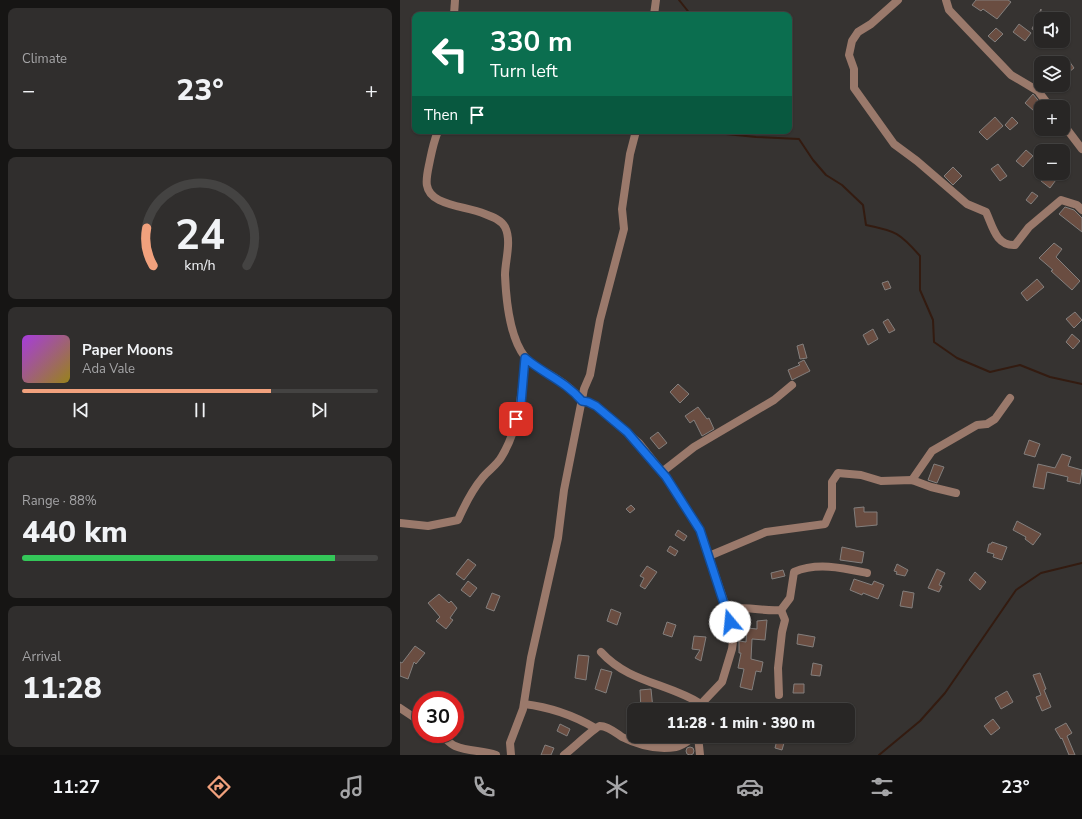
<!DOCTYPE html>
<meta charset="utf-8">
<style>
:root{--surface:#282625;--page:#302e2d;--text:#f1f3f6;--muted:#a5a5a7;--line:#444342;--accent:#f1a17d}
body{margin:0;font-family:"Nunito Sans",sans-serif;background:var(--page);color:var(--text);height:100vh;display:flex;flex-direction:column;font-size:15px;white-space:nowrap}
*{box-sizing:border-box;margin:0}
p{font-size:13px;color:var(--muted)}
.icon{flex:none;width:22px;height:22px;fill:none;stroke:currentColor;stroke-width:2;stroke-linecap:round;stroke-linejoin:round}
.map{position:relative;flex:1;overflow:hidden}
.side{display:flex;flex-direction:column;gap:8px;padding:8px;background:#161514;width:400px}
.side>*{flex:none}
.guide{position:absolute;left:12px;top:12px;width:380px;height:122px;border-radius:8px;box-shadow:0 1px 3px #0004,0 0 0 1px var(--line);background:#0b6e4f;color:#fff;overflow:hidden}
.tools{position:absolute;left:634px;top:12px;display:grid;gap:8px}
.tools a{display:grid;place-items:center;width:36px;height:36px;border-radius:8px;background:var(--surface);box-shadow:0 1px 3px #0004,0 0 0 1px var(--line);font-size:20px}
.speed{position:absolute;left:12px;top:691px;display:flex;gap:8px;font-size:20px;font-weight:700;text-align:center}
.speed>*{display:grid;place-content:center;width:52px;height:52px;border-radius:50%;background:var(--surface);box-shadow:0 1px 3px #0004,0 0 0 1px var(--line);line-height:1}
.speed .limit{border:6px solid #d22;background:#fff;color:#111}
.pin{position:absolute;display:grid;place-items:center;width:34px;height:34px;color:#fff;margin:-17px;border-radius:8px;box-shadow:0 2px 6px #0006}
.me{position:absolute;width:44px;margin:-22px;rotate:343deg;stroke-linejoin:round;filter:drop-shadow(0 0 3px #0008)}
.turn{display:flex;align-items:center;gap:14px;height:84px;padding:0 12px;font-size:18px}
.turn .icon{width:52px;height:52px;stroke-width:2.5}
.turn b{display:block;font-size:28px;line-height:34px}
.then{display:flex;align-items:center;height:38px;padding:0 12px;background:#0003;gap:8px;font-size:15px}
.big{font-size:30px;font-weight:800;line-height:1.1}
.side .widget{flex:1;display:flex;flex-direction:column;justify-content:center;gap:6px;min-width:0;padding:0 14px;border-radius:8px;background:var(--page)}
.side .dial{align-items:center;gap:0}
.dial svg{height:104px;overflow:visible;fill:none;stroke:var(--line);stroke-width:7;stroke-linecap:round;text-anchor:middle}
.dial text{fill:var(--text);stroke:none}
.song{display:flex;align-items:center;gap:12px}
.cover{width:48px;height:48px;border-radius:6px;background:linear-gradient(135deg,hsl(280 70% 55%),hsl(50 70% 35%))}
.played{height:4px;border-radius:2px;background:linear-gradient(90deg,var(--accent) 70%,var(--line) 70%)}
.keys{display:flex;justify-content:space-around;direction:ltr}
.heat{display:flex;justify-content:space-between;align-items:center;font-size:22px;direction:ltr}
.charge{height:6px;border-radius:3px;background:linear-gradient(90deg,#34c759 88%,var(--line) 0)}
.trip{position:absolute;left:227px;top:703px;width:228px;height:40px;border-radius:8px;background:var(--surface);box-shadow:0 1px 3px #0004,0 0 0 1px var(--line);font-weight:800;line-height:40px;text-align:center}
.menu{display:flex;height:64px;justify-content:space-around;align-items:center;background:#100f0f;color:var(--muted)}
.menu .icon{width:28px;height:28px}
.menu .current{color:var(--accent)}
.menu b{font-size:18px;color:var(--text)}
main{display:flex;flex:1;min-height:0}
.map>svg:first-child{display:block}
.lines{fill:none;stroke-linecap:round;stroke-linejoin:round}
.stream{stroke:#331b10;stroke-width:2}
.building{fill:#6a4d41;stroke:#837f7d}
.minor{stroke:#9a796b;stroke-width:8}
.route-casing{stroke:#114b97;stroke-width:10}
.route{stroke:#1a73e8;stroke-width:7}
</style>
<main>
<section class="side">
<div class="widget"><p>Climate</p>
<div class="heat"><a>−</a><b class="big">23°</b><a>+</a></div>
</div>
<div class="widget dial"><svg viewBox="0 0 100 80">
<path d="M14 69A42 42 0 1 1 86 69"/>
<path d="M14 69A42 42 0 0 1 9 40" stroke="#f1a17d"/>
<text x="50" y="56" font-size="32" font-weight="700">24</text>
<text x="50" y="72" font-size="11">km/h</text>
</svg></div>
<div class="widget">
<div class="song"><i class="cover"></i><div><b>Paper Moons</b><p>Ada Vale</p></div></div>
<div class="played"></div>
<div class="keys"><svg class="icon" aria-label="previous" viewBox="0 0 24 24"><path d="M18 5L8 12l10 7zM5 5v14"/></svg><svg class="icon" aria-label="pause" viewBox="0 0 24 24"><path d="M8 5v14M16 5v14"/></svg><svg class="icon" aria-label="next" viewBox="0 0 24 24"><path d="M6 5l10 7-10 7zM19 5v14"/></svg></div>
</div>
<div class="widget"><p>Range · 88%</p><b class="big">440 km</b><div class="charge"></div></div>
<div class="widget"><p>Arrival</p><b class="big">11:28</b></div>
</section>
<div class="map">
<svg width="682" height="755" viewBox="0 0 682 755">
<rect width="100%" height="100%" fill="#363331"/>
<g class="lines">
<!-- stream -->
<g class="stream">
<polyline points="279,0 291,15"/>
<path d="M296,131L356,137L399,139L413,160L426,175L442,185L463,205L466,225C496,231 500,233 520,256V290L533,320L534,342L557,358L590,372L620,365L650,377L682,384"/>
<polyline points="479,755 520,721 545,693 616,590 641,573 682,563"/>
</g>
</g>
<!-- building -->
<g class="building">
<polygon points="576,0 608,0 611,2 597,19 583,9 581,11 572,5"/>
<polygon points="641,9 641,33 632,29"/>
<polygon points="619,24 631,33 625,41 613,32"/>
<polygon points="596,28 603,34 595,42 588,36"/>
<polygon points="667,58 674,68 669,72 662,63"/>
<polygon points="633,94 641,104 634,111 625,103"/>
<polygon points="595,117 603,126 587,140 579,132"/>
<polygon points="612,117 618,123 610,130 605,125"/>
<polygon points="626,150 633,156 623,167 616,161"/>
<polygon points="598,164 607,176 600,181 591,169"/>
<polygon points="553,167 562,176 553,185 544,176"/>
<polygon points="647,173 661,173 650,188 641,181"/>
<polygon points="632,192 638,196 631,204 626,200"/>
<polygon points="665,207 674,210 682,218 682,232 659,214"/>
<polygon points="654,243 662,249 656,257 680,281 672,290 651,271 653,270 639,258"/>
<polygon points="637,279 644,287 627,301 621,293"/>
<polygon points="488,281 491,288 485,290 482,283"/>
<polygon points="675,312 682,320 674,328 666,319"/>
<polygon points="488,319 495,330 489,333 483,322"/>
<polygon points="473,329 478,339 468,345 463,335"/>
<polygon points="672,334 680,341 673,349 666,342"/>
<polygon points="403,344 407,358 400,359 397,346"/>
<polygon points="404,360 410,371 392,380 388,370 400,365 398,363"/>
<polygon points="278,384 289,394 280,403 270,392"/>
<polygon points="298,407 307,419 309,418 314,429 302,436 294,420 290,423 285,416"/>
<polygon points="258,432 267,443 259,449 250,438"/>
<polygon points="629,440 640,444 635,457 624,454"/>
<polygon points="662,454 671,457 668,466 682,470 680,484 667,481 668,477 647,472 644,489 633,487 638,464 655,468"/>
<polygon points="534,464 544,467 537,483 528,480"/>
<polygon points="231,505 235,509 230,513 226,509"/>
<polygon points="464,507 464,512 477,512 477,525 456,527 454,508"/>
<polygon points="617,521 641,534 633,545 625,539 626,537 613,530"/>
<polygon points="278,530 287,536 284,541 275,535"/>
<polygon points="592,542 607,547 602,560 593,557 594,554 587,552 589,544 591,544"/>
<polygon points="270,546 278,551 275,556 267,551"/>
<polygon points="442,547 464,552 462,563 440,560"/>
<polygon points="68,559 76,565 64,580 56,574"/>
<polygon points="497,564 508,570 505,576 496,574 497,572 494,571"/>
<polygon points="247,566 257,572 245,589 240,586 244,578 240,576"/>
<polygon points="537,569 545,573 539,585 542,586 539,592 528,588"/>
<polygon points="383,570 385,576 372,579 371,573"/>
<polygon points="575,572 586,582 580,590 569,580"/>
<polygon points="454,579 472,585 474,581 484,585 478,599 463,593 462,595 450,590"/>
<polygon points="68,581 77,588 70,597 61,590"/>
<polygon points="503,591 514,593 512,608 500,606"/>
<polygon points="92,593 100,596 94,611 86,608"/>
<polygon points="39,594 49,603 51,601 57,608 50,618 53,620 46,629 36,621 40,617 28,603"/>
<polygon points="211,609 221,613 217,625 207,621"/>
<polygon points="367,620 365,640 352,639 351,659 363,662 361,672 356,671 352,690 340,687 344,669 338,668 341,653 339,653 339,641 346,642 347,628 357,629 357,621"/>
<polygon points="267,622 276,625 272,637 263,634"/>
<polygon points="398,634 415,637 413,647 397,644"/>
<polygon points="294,636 306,637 301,661 295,658 300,650 292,649"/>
<polygon points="15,646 25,653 16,664 14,662 8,679 0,676 0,662 2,663"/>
<polygon points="178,655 189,656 186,680 175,678"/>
<polygon points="413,663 422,665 420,676 411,675"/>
<polygon points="201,669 212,672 206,693 195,689"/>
<polygon points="640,673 646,689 644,690 651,707 642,711 636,697 641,695 633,675"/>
<polygon points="394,684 404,684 404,693 393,693"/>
<polygon points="251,689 253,709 241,710 240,690"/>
<polygon points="607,691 613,702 601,709 595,698"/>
<polygon points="593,719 600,728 591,735 584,726"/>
<polygon points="666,723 672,733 667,736 675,755 669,755 662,738 661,739 655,729"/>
<polygon points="160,724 170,729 167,736 157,731"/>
<polygon points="378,736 386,736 382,750 375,748"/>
<polygon points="145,745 154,748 151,755 141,755"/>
<circle cx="290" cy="751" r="4"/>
</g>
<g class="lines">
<!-- minor -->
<g class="minor">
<path d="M498,0L471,24L458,32L452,41L449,55L454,69V88L494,144L517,161L567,204L586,212C593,227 596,246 615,245L629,227L661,200L677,205L682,210"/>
<polyline points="546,0 549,10 611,75 638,91 650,107"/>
<polyline points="54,15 55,0"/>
<polyline points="254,15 256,0"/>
<polyline points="663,124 682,149"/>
<path d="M38,131C34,141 32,150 30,160C27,176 21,191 39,200C53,207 70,208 85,214C93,217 101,220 105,227C112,241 105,261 105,275C106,299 110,338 125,357C133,367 147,372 157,379C167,385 175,392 182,401L188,402L196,406L239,443L266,477L300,530L327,610L334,634L332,649L322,682L301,704L299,710"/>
<polyline points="262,472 294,447 374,400 392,385"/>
<polyline points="512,480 532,451 577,425 587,424 595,419 610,398"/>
<path d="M0,523L28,526L58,520C65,504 72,490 83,477C89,470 98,464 102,456C120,426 122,391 125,358"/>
<polyline points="309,556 366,532 425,524 432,508 432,482 438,473 461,475 481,481 512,480 531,487 556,493"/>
<path d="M327,610C346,605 363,612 381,610L390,598L394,572C417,562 443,568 467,573"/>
<path d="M201,652C229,683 268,683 301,704"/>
<polyline points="379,695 378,668 382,632 385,620 381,610"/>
<path d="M124,704C149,707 173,715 195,728"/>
<polyline points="0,708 21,722"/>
<path d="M40,734C45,738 50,744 55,746C69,752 83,750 96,755"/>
<polyline points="298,736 300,755"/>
<polyline points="111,755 110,743 123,709 131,658 158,538 164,490 184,389 190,375 200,320 224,229 222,209 230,154 236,131"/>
<path d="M164,755C171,750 195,727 200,726C208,726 216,733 222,737C238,745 258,750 276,747C283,746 289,740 295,736"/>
</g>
</g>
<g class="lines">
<defs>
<path id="route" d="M116,419L121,404L125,358C144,374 165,381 182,401L188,402L196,406L227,432L266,477L300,530L330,622"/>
</defs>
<!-- route casing -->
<use href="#route" class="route-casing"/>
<!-- route -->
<use href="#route" class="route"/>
</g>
</svg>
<div class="tools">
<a><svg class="icon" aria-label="sound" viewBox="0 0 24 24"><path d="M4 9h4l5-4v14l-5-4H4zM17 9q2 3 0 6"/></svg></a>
<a><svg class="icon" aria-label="layers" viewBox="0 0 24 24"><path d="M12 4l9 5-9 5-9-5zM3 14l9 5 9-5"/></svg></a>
<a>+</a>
<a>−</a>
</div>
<div class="speed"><div class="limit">30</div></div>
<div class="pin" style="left:116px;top:419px;background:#d93025"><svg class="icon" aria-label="arrive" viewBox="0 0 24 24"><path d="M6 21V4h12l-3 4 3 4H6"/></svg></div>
<svg class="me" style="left:330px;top:622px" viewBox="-20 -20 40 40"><circle r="19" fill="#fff"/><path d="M0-13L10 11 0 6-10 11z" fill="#1a73e8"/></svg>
<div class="trip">11:28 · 1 min · 390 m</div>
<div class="guide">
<div class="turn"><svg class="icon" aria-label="left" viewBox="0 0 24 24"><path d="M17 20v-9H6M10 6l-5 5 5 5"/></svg><div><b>330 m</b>Turn left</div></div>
<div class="then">Then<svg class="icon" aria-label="arrive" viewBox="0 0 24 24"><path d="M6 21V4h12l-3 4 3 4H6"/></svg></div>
</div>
</div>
</main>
<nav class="menu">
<b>11:27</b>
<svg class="icon current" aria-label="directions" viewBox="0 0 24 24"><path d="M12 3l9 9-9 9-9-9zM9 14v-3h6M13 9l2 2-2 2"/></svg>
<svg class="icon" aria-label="music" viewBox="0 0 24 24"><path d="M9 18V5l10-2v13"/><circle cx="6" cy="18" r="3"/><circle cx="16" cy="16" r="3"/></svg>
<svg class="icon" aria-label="phone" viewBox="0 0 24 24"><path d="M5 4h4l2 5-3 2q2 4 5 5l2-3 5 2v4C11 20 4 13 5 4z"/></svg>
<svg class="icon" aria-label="climate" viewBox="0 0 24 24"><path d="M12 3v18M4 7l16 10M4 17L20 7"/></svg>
<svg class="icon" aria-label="car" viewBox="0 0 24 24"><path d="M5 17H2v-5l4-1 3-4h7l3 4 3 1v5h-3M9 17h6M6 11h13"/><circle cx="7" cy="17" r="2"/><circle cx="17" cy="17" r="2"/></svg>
<svg class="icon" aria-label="filters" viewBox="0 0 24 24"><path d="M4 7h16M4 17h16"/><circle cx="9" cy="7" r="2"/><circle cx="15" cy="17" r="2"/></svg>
<b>23°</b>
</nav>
